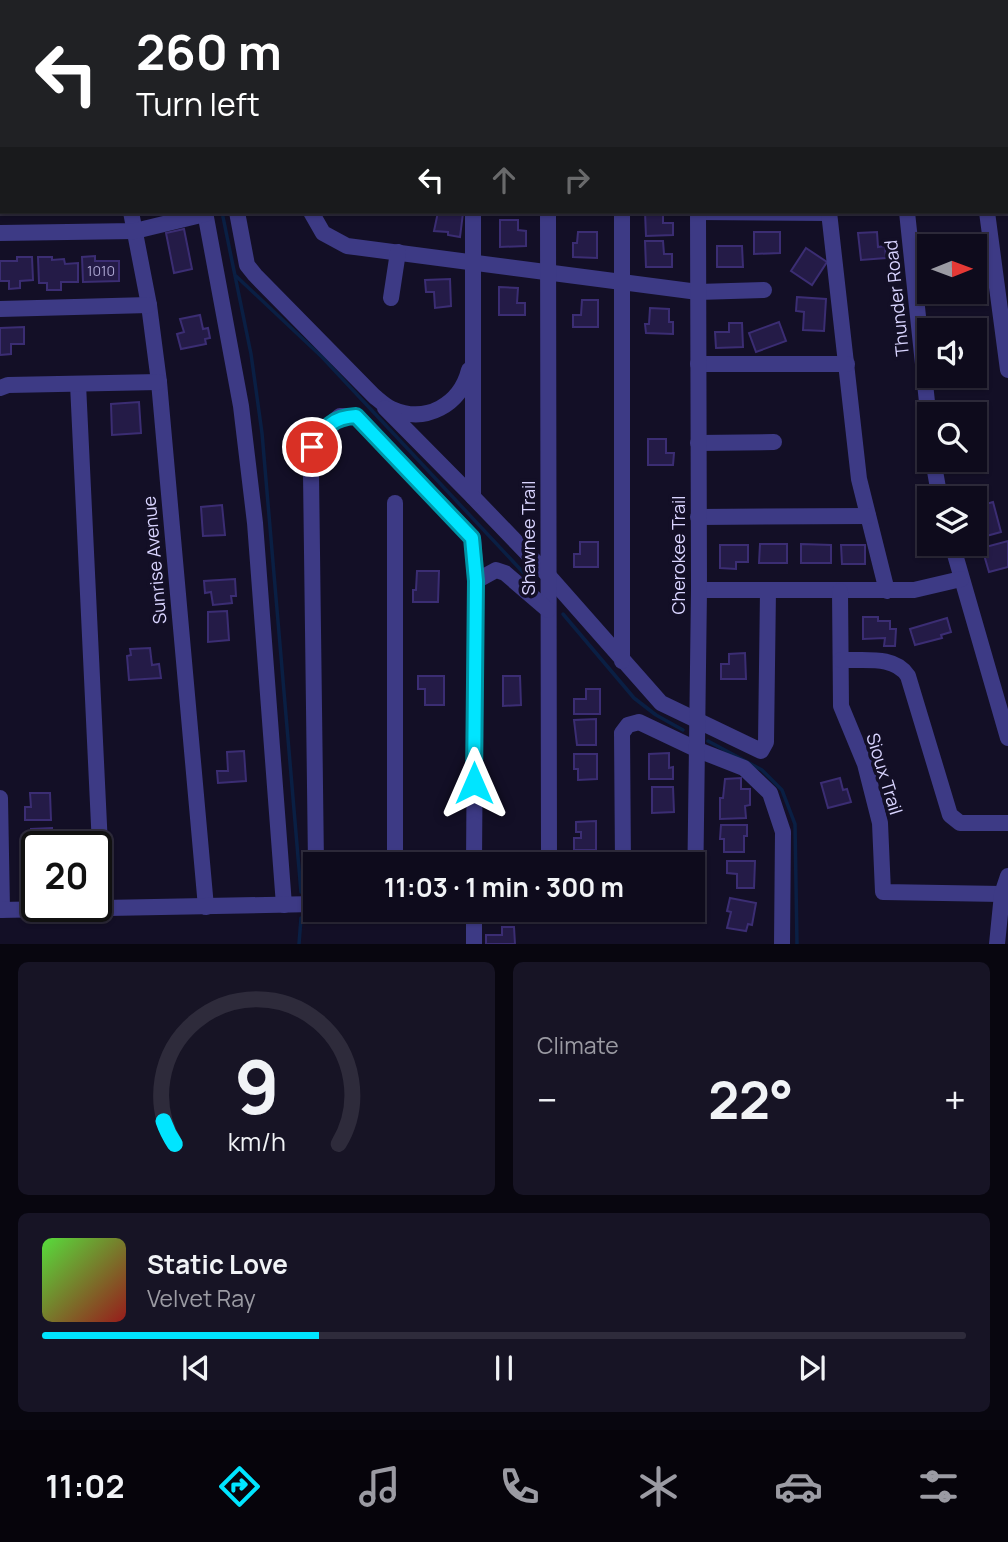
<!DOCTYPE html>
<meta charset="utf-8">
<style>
:root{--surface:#0e0b1c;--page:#171425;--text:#f1f3f6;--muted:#9b9ba3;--line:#2e2b3b;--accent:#00e5ff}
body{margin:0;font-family:Manrope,sans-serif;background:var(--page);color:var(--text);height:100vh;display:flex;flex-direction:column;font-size:26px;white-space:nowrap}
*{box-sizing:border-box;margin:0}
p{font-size:23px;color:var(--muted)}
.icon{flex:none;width:38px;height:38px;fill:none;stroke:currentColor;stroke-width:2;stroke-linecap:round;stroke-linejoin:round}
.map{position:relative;height:944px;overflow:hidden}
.drawer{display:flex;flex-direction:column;gap:18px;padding:18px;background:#08060f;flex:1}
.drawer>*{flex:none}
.guide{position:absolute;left:0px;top:0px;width:1008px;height:214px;box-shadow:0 2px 5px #0004,0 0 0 2px var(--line);background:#202124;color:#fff;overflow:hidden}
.needle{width:46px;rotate:89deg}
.fabs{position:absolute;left:917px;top:234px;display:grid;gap:14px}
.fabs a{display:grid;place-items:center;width:70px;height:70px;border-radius:0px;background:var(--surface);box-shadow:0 2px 5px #0004,0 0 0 2px var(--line);font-size:35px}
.speed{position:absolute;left:21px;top:831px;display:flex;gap:14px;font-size:35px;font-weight:700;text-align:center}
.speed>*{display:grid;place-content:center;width:91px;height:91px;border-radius:50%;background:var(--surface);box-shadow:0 2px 5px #0004,0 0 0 2px var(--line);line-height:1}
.speed .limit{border:4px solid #111;border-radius:10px;background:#fff;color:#111}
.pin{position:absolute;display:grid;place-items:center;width:60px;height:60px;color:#fff;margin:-30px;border:4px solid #fff;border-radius:50%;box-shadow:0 2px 7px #0007}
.me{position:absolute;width:77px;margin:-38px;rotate:0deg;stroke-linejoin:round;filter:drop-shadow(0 0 5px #0008)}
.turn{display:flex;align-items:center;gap:24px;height:147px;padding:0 21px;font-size:32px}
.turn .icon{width:91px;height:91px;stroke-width:2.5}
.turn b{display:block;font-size:49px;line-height:60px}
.lanes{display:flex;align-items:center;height:66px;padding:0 21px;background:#0003;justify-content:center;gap:35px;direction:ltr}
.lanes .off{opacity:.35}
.big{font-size:52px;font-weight:700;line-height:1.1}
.drawer .tile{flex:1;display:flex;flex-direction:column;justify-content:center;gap:10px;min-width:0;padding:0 24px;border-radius:10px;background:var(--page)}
.drawer .dial{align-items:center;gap:0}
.dial svg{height:182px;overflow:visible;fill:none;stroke:var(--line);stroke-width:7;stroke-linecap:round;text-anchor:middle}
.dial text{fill:var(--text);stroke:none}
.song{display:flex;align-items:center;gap:21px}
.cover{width:84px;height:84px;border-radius:10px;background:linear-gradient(135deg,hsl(110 70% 55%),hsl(0 70% 35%))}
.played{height:7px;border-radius:4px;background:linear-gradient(90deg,var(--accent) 30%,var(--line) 30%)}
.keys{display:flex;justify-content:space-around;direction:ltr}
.heat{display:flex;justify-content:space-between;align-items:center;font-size:38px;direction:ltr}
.drawer .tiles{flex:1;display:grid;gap:18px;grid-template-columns:1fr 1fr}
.tile:last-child{grid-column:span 2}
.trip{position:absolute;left:303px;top:852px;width:402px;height:70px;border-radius:0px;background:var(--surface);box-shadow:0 2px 5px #0004,0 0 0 2px var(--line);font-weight:700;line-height:70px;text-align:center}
.tab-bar{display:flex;height:112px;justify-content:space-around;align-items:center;background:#06040b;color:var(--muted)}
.tab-bar .icon{width:49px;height:49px}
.tab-bar .active{color:var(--accent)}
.tab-bar b{font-size:32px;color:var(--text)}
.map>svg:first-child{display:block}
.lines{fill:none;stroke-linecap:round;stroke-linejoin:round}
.stream{stroke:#0a1f44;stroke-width:3.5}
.building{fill:#241b47;stroke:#3b2d73;stroke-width:2}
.minor{stroke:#3d3a85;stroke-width:16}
.route-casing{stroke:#0095a6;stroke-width:18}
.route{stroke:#00e5ff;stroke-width:12}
.labels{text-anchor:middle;stroke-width:7;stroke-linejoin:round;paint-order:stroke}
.number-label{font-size:14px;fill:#aca6d1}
.street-label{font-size:18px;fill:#d9d4ff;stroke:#130f26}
</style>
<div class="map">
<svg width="1008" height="944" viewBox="0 0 1008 944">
<rect width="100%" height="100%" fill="#130f26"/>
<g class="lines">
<!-- stream -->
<g class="stream">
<polyline points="189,0 189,2"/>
<polyline points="222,212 251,354 262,433 301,892"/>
<polyline points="236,276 322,357 534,584"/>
<polyline points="563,614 634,698 656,715 683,730"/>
<polyline points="708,741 762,770 782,790 795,824 797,944"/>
<polyline points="299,944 301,918"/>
</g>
</g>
<!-- building -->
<g class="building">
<polygon points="438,212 463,213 460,237 448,235 448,232 434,231"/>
<polygon points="645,212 663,212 663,223 673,223 673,235 646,236"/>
<polygon points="500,220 518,220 518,230 526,231 526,246 500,247"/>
<polygon points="184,229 192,269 174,273 166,233"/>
<polygon points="578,232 597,232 597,258 573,257 573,243 577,243"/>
<polygon points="754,232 780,232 780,253 754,254"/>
<polygon points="877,232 878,247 885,246 886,258 861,260 858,233"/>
<polygon points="645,241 663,241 664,254 672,254 672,267 646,267"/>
<polygon points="717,246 742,246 743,267 717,267"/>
<polygon points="806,248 827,262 812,285 791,271"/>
<polygon points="95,256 95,261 119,261 119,281 83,282 82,257"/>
<polygon points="17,257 32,257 33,280 20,281 20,288 9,289 9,281 0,281 0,261 17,261"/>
<polygon points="38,257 52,257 52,260 64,259 65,264 78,263 78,282 61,282 61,290 47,290 47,283 39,283"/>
<polygon points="450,279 451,306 435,308 434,292 426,292 425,280"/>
<polygon points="499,287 518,288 517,303 525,303 525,315 499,315"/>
<polygon points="797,297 826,299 824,331 803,330 804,312 796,311"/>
<polygon points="582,300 598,300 598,327 573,327 573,315 581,315"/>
<polygon points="650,308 669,309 669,322 673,322 673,334 646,333 645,324 649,324"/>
<polygon points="200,315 203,329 208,328 210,338 205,339 206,344 181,349 177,334 184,332 180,319"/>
<polygon points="779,322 786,341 756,352 749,333"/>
<polygon points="729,323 742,323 743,347 716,348 715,332 729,332"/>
<polygon points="24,327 24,344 11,344 11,354 0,355 0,328"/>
<polygon points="139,402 141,433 112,435 111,404"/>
<polygon points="648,439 666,439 666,453 674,453 673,465 648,465"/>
<polygon points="993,502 1001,532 979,538 975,522 975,507"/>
<polygon points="222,505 225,535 203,536 201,507"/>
<polygon points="1008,541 1008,567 989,572 982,548"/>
<polygon points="580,542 598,542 598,567 574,567 574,554 580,554"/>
<polygon points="760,544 787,544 787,563 759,563"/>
<polygon points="801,544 831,545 831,563 801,563"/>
<polygon points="720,545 748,545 748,562 736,562 736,569 720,568"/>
<polygon points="841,545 865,545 865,564 842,564"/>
<polygon points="417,571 439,571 438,602 413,602 413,590 416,590"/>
<polygon points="235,579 236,596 231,596 232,603 213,605 211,592 205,593 204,581"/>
<polygon points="227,611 229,640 208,642 208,612"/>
<polygon points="863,617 878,617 878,621 890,621 890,629 896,629 895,646 884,646 885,638 863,639"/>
<polygon points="947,618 951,632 941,635 942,638 915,645 910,629"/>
<polygon points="150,648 152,665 159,664 161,678 129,680 127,656 131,655 130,649"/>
<polygon points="745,653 746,679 721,679 721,664 729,664 729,654"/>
<polygon points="418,676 444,676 444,705 425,705 425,689 418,689"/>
<polygon points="503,676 520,676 521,705 503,706"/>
<polygon points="586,689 600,689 600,714 574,714 574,699 586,699"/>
<polygon points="596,719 596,745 577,745 574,720"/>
<polygon points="244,751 246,781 218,783 217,771 228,771 227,752"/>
<polygon points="669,753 669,768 673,767 673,779 649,779 649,754"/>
<polygon points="574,754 597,754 597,779 578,780 578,769 574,769"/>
<polygon points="741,778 741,789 750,789 750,805 745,806 746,818 720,819 720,798 723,798 725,779"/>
<polygon points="840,778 843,790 847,789 851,802 828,808 821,783"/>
<polygon points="652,787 673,787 674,812 652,813"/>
<polygon points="30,793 50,793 51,820 25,820 25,807 31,807"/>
<polygon points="596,821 596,850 574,850 574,838 581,838 581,832 576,832 576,822"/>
<polygon points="721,825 747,825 747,836 744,836 744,852 724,852 724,839 720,839"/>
<polygon points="52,828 52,847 37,847 37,855 26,855 26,840 31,840 31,829"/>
<rect x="574" y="854" width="20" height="10"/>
<rect x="337" y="855" width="25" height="9"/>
<polygon points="727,861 755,861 754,888 737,888 737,874 727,873"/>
<polygon points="30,864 37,864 37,891 25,891 25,877 30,877"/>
<polygon points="730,898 756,903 752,925 748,924 746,931 727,928 731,912 727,911"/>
<polygon points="502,927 514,927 515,944 486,944 486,935 502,935"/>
</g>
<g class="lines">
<!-- minor -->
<g class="minor">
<polyline points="30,0 30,2"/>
<polyline points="103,0 103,2"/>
<polyline points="177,0 177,2"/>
<polyline points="204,0 204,2"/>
<polyline points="278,0 278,2"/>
<polyline points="350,0 350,2"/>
<polyline points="473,0 473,2"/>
<polyline points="621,0 621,2"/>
<polyline points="852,0 865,2"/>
<polyline points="549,2 549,0"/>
<polyline points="699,2 699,0"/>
<polyline points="922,2 923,0"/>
<polyline points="0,164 2,164"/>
<polyline points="131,212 149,305 159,382 206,907"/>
<polyline points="205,212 241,406 255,523 284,905"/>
<path d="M237,212L247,265L255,275L374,396C379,400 385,406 392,409C426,424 460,405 469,370"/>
<polyline points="311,212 323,233 347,246 698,292 764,290"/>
<polyline points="473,212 473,497 548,575 661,703 761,751 766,742 768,590"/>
<polyline points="548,212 549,864"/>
<polyline points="622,212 622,661"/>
<polyline points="698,212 829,213"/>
<polyline points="829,212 859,479 887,591"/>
<polyline points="907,212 929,421"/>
<polyline points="987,212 1008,370"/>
<polyline points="0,233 135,231 205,214"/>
<polyline points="391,298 398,252"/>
<polyline points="0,309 149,305"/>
<polyline points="698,364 847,364"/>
<polyline points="78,384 103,909"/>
<polyline points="0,388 8,385 159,382"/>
<polyline points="385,408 473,497"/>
<polyline points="698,443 774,442"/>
<polyline points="933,460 940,499"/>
<polyline points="698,517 868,516"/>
<polyline points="952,544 1008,738"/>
<polyline points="699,590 914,590 961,579"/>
<polyline points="840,591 841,706 865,764 880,823 883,892 1002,894"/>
<path d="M841,660C864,661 895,655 908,676L950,815L960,823H1008"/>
<polyline points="0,798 2,910"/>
<polyline points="316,864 311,474 312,447 324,430 340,416 356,416 473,538 476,581"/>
<polyline points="395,864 395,503"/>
<polyline points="474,864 476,581 496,570 505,573 548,610"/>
<polyline points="623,864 622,733 628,725 639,722 698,750 744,768 770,793 783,832 782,944"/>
<polyline points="693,898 695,898 699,590 698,212"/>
<polyline points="0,910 315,904"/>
<polyline points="474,910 474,944"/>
<polyline points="997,944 1002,894 1008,876"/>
</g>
</g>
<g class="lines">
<defs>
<path id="route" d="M312,447C325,428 332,417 356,416L472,538L476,581L474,783"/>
</defs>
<!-- route casing -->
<use href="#route" class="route-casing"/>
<!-- route -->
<use href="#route" class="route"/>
</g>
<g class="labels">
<!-- number labels -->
<g class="number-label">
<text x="101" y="276">1010</text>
</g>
<!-- street labels -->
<g class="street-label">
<text transform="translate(897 298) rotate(-96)" y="6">Thunder Road</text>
<text transform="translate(529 538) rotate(-90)" y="6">Shawnee Trail</text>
<text transform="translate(679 555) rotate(-90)" y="6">Cherokee Trail</text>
<text transform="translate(155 560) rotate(-95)" y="6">Sunrise Avenue</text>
<text transform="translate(884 774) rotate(73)" y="6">Sioux Trail</text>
</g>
</g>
</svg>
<div class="fabs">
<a><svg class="needle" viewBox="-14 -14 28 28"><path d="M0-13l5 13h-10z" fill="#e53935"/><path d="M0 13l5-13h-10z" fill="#9b9ba3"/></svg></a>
<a><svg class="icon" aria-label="sound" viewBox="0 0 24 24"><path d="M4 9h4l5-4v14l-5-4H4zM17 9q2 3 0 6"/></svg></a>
<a><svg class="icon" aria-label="search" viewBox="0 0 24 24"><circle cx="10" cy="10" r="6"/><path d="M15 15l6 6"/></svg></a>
<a><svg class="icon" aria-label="layers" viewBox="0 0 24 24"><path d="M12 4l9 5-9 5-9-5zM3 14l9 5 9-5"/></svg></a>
</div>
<div class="speed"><div class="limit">20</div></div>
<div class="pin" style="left:312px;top:447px;background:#d93025"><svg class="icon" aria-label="arrive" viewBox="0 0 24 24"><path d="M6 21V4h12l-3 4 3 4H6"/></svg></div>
<svg class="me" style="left:474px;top:783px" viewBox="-20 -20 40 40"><path d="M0-17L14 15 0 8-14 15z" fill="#00e5ff" stroke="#fff" stroke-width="4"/></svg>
<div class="trip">11:03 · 1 min · 300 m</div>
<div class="guide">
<div class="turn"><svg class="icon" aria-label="left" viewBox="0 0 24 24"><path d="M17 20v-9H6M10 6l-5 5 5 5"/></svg><div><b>260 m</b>Turn left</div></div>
<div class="lanes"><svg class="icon" aria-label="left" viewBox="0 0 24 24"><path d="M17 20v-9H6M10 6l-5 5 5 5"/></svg><svg class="icon off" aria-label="ahead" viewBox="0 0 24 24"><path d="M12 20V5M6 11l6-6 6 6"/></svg><svg class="icon off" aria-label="right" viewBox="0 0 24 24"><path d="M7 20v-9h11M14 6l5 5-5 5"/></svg></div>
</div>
</div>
<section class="drawer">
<div class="tiles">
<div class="tile dial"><svg viewBox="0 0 100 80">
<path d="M14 69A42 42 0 1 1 86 69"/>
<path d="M14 69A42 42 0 0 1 9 59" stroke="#00e5ff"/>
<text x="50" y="56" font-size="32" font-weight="700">9</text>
<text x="50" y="72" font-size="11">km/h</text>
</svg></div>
<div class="tile"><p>Climate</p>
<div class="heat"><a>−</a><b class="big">22°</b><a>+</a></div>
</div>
<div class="tile">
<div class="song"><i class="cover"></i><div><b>Static Love</b><p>Velvet Ray</p></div></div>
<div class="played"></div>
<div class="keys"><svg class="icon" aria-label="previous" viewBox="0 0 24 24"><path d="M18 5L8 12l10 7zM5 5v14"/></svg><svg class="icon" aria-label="pause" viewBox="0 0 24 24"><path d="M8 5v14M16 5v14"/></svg><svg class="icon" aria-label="next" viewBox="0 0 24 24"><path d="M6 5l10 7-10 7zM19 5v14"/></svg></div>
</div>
</div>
</section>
<nav class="tab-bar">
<b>11:02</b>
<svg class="icon active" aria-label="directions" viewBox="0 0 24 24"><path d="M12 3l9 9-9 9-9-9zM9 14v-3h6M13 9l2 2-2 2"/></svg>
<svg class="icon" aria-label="music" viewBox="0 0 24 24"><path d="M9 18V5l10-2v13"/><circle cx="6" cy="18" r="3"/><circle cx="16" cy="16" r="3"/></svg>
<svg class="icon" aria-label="phone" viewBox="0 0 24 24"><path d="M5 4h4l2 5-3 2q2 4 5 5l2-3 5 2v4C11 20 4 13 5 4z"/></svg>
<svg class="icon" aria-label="climate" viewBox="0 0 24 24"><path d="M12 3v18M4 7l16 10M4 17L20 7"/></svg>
<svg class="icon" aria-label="car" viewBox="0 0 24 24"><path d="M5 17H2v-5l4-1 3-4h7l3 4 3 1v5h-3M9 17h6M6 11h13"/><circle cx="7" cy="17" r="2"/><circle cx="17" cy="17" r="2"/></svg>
<svg class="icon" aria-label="filters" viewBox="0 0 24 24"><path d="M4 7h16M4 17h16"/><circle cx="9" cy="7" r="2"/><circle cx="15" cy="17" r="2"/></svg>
</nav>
